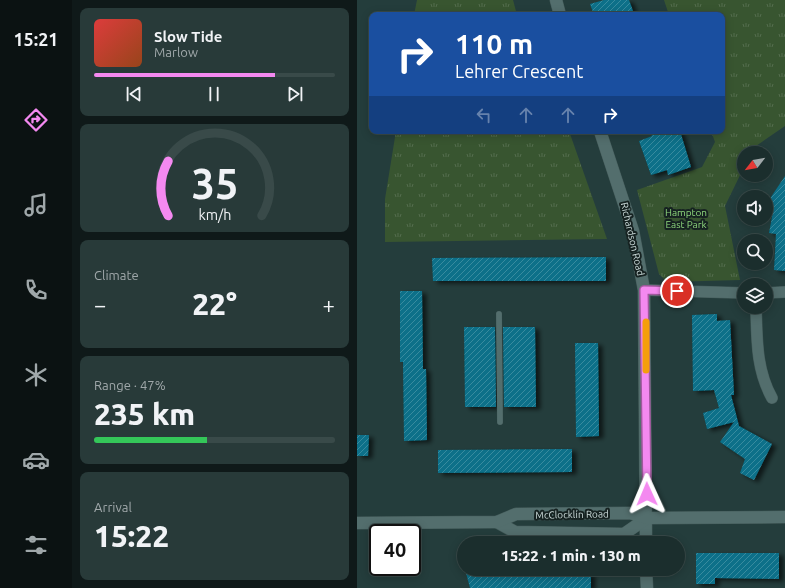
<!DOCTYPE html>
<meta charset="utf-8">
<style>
:root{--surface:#1b2e2d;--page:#283a39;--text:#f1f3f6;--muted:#a0a8aa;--line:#394a49;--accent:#f489f0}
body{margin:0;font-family:Ubuntu,sans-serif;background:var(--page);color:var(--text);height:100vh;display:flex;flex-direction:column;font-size:15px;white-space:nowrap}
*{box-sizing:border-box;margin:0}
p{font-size:13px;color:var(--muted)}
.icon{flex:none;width:22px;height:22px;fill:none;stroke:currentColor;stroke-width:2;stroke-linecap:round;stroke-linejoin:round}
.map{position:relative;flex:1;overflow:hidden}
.sheet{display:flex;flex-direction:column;gap:8px;padding:8px;background:#0f1919;width:285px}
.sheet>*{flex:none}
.hud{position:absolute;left:12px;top:12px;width:356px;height:122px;border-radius:8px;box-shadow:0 2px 10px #0003,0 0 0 1px var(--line);background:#1a4fa0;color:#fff;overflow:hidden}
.needle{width:26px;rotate:239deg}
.controls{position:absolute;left:380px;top:146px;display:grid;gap:8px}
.controls a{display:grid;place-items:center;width:36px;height:36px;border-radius:50%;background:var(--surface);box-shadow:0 2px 10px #0003,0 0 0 1px var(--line);font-size:20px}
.speed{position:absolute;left:12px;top:524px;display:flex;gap:8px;font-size:20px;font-weight:700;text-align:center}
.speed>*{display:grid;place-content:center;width:52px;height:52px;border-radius:50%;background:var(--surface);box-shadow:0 2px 10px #0003,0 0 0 1px var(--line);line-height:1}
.speed .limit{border:2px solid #111;border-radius:6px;background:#fff;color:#111}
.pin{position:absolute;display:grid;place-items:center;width:34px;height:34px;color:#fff;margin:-17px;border:2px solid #fff;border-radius:50%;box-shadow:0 1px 4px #0007}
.me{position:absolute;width:44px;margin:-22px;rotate:359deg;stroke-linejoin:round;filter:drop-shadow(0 0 3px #0008)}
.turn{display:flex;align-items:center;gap:14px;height:84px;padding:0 20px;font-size:18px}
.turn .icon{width:52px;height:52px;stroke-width:2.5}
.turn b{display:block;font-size:28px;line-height:34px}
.lanes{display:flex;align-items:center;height:38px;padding:0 20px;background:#0003;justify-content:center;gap:20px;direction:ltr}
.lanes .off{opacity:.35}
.big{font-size:30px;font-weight:800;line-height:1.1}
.sheet .tile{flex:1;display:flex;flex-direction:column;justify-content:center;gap:6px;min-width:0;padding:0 14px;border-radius:8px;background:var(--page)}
.sheet .dial{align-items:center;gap:0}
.dial svg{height:104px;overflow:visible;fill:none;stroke:var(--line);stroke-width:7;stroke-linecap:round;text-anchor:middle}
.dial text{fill:var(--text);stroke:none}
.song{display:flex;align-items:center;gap:12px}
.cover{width:48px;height:48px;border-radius:6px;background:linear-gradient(135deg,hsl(0 70% 55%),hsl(20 70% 35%))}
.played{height:4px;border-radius:2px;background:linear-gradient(90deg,var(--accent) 75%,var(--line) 75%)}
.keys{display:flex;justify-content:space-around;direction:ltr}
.heat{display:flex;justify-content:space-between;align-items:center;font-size:22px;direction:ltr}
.charge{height:6px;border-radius:3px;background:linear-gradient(90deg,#34c759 47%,var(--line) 0)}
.trip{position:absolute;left:100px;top:536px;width:228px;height:40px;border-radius:20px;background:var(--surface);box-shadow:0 2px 10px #0003,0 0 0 1px var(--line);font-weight:800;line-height:40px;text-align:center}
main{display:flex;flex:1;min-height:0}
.dock{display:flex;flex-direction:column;width:72px;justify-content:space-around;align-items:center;background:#0b1212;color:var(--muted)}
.dock .icon{width:28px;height:28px}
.dock .active{color:var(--accent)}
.dock b{font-size:18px;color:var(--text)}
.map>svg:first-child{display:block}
.grass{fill:url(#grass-tufts)}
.building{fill:url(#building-hatch);filter:url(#shadow)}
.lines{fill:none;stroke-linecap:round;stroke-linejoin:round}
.lane-casing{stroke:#455c5b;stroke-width:6}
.street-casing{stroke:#455c5b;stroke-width:12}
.secondary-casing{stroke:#455c5b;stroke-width:13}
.lane{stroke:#536e6d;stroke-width:5.5}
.street{stroke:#536e6d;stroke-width:11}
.secondary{stroke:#536e6d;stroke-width:12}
.route-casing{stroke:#9f599c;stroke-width:10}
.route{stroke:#f489f0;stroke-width:7}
.slow{stroke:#f59e0b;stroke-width:7}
.labels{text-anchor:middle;stroke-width:4;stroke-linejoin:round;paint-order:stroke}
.park-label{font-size:10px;fill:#8fd87d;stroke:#162221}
.street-label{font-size:10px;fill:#d0dfde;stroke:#162221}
</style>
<main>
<nav class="dock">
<b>15:21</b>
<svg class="icon active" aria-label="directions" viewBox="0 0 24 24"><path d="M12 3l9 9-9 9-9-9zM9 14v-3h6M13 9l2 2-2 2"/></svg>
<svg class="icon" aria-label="music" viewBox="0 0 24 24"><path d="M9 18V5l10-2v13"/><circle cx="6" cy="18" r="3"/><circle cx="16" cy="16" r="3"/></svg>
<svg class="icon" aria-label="phone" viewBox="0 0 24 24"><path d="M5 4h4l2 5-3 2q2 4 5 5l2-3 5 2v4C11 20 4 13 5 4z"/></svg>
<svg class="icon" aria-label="climate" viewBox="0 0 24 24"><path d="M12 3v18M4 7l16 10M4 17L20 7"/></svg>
<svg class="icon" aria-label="car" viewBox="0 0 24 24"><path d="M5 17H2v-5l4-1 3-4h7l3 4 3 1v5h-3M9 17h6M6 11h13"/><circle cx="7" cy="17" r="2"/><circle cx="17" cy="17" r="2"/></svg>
<svg class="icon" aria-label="filters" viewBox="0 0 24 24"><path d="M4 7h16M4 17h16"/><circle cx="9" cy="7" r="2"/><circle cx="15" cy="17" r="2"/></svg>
</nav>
<section class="sheet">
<div class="tile">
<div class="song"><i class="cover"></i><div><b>Slow Tide</b><p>Marlow</p></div></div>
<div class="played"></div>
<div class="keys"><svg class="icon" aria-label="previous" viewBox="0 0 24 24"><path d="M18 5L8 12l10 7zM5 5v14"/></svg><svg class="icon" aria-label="pause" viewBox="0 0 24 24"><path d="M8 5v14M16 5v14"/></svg><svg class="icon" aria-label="next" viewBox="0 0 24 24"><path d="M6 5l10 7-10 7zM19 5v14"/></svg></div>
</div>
<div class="tile dial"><svg viewBox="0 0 100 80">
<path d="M14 69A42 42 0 1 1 86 69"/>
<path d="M14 69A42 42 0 0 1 14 27" stroke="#f489f0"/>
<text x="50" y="56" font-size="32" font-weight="700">35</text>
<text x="50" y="72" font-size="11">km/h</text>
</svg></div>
<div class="tile"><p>Climate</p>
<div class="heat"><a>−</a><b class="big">22°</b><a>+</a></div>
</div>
<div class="tile"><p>Range · 47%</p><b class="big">235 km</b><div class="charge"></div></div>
<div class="tile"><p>Arrival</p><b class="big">15:22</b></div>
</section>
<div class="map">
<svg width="428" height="588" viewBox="0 0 428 588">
<defs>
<pattern id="grass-tufts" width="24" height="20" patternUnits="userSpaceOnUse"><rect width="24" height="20" fill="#385530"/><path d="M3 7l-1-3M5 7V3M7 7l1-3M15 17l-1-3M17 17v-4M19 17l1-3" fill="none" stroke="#546d4e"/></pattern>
<pattern id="building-hatch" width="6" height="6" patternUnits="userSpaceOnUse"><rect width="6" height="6" fill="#097089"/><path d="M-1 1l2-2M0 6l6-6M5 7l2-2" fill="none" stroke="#378b9f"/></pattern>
<filter id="shadow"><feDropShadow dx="4.5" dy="2.5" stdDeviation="2" flood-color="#0009"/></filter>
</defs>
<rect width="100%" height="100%" fill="#243d3c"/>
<!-- grass -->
<g class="grass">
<polygon points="60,0 156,0 160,15 57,15"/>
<polygon points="307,0 428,0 428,126 396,148 393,153 387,153 387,167 368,206 383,280 310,282 302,274 280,190 345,167 358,142 354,131 365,131 365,15 312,15"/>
<polygon points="39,131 212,131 250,239 28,242 28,199"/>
</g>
<!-- building -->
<g class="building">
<polygon points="247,0 272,0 276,11 263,15 237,15 233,4"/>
<polygon points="293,131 323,131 334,167 311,175 310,170 294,175 282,141 295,136"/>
<polygon points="428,176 428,271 417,270 419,234 412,233 415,217 411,217 414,197"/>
<polygon points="249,257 249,281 76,281 75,258"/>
<polygon points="43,291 65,291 66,369 69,369 70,440 47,441 46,362 43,362"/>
<polygon points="360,314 360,321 373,320 377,395 374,395 382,426 415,444 397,480 383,473 388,459 363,442 377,422 350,429 346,413 362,408 357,390 336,391 335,315"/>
<polygon points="107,327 138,327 139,407 108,407"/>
<polygon points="146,327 178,327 179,407 147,407"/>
<polygon points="218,343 241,343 242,436 219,437"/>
<polygon points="0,435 12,435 11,456 0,456"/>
<polygon points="215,449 215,472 81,473 81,450"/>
<polygon points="339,553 422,553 422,579 358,578 358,584 339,584"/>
<polygon points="127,569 158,569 160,577 214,576 214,574 234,573 234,588 113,588 109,573"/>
</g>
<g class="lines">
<defs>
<polyline id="lane" points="142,314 143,422"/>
<g id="street">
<polyline points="287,290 387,293"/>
<polyline points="409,293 428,292"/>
<path d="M399,307C400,339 399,369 415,398"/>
</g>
<g id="secondary">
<polyline points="199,0 203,15"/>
<polyline points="243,131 276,231 287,290 289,543"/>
<polyline points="140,522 158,532 267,534 290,518"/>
<polyline points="0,523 140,522 159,514 273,513 290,518 428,517"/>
<polyline points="289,569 290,588"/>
</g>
</defs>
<!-- lane casing -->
<use href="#lane" class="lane-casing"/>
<!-- street casing -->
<use href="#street" class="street-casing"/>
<!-- secondary casing -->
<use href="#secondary" class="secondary-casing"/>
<!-- lane -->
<use href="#lane" class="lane"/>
<!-- street -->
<use href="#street" class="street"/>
<!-- secondary -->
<use href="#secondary" class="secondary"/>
</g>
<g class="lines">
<defs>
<polyline id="route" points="290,494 287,290 320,291"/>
</defs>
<!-- route casing -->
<use href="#route" class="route-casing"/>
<!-- route -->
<use href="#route" class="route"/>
<!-- slow -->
<polyline class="slow" points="289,322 289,370"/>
</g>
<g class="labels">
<!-- park labels -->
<g class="park-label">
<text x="329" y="216">Hampton<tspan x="329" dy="12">East Park</tspan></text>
</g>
<!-- street labels -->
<g class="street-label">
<text transform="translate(276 239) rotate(77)" y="4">Richardson Road</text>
<text transform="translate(215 514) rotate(-1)" y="4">McClocklin Road</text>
</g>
</g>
</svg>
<div class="controls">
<a><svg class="needle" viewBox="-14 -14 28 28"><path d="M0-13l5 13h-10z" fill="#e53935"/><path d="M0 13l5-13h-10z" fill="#a0a8aa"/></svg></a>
<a><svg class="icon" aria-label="sound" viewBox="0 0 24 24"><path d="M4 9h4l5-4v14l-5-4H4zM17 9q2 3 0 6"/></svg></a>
<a><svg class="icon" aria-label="search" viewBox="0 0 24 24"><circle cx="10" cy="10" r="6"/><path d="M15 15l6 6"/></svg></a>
<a><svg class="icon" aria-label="layers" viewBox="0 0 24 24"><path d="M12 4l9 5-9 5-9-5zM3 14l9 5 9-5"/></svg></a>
</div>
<div class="speed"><div class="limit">40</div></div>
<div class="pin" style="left:320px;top:291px;background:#d93025"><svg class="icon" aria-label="arrive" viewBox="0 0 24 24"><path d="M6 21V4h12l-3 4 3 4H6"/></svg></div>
<svg class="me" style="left:290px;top:494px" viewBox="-20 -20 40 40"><path d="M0-17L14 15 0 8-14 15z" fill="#f489f0" stroke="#fff" stroke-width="4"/></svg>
<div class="trip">15:22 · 1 min · 130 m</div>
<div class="hud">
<div class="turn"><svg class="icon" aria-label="right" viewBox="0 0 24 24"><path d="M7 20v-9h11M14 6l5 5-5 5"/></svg><div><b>110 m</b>Lehrer Crescent</div></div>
<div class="lanes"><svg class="icon off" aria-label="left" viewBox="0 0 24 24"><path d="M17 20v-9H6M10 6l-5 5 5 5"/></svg><svg class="icon off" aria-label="ahead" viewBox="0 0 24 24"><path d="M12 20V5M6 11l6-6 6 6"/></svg><svg class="icon off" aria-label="ahead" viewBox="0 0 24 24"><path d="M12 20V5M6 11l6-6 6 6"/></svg><svg class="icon" aria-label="right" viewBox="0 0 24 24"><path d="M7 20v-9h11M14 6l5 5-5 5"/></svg></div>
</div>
</div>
</main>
